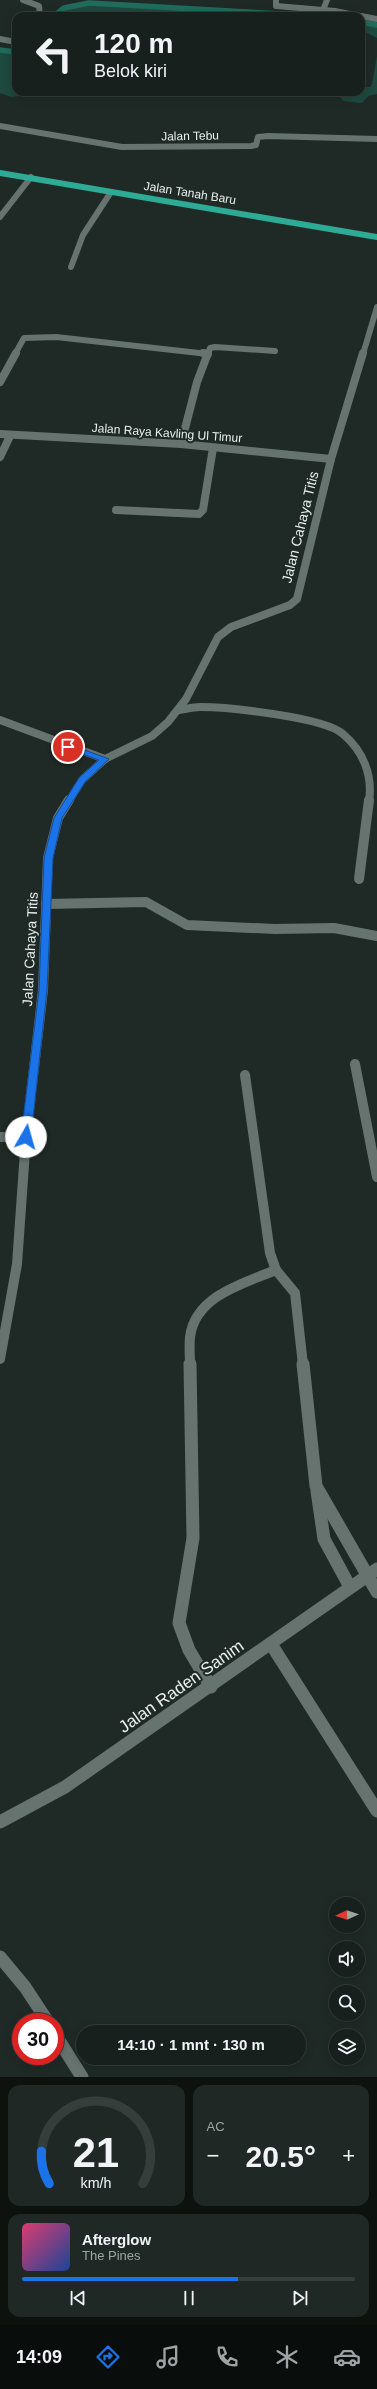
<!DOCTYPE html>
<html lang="id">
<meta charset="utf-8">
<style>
:root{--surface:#17201c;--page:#202825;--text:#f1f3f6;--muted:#9ea3a3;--line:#363e3b;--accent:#1a73e8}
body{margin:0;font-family:Helvetica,sans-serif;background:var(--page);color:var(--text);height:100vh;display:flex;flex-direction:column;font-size:15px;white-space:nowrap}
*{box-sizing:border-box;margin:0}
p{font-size:13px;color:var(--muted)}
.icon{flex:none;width:22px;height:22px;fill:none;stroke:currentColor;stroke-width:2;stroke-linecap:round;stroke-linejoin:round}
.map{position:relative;height:2077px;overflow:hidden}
.side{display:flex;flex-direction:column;gap:8px;padding:8px;background:#0d120f;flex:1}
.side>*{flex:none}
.guide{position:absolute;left:12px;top:12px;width:353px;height:84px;border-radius:12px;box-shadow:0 2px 10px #0003,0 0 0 1px var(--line);background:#17201c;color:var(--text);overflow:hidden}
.needle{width:26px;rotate:267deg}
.tools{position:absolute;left:329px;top:1897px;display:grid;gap:8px}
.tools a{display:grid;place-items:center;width:36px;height:36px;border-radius:50%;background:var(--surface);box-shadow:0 2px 10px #0003,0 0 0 1px var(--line);font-size:20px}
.speed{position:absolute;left:12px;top:2013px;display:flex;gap:8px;font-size:20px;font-weight:700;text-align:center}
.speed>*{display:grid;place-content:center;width:52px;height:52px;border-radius:50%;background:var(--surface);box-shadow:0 2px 10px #0003,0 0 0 1px var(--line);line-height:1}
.speed .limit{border:6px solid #d22;background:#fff;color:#111}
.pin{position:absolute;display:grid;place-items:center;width:34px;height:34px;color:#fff;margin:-17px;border:2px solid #fff;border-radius:50%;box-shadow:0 1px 4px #0007}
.me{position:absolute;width:44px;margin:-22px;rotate:7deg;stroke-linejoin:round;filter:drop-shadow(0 0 3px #0008)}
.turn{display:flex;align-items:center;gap:14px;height:84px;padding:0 16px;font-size:18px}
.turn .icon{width:52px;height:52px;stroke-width:2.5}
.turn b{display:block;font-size:28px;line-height:34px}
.big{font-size:30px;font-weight:700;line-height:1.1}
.side .widget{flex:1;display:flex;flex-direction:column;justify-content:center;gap:6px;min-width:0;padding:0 14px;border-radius:12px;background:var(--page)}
.side .dial{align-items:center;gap:0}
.dial svg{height:104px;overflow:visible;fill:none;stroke:var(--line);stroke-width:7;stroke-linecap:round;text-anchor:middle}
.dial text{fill:var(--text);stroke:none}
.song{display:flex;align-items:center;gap:12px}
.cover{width:48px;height:48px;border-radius:6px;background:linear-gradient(135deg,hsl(340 70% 55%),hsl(220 70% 35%))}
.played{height:4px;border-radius:2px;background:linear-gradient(90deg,var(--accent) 65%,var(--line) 65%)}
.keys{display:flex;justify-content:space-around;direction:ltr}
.heat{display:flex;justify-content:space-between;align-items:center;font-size:22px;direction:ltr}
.side .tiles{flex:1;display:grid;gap:8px;grid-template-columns:1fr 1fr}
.widget:last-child{grid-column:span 2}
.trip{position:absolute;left:76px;top:2025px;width:230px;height:40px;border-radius:20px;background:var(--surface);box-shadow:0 2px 10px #0003,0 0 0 1px var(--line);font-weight:700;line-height:40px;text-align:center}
.dock{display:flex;height:64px;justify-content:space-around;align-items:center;background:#090d0b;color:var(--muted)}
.dock .icon{width:28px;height:28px}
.dock .selected{color:var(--accent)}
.dock b{font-size:18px;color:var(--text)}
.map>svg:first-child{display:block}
.green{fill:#1e493e}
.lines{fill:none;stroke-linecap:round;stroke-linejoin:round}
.stream{stroke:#206b5b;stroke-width:5.5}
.minor-far3{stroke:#66736f;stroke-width:6}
.minor-far2{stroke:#66736f;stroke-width:8}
.minor-far1{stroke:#66736f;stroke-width:10}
.minor{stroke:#66736f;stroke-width:13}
.major{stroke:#2dab95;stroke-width:6}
.route{fill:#1a73e8;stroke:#114b97}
.labels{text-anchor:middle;stroke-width:4;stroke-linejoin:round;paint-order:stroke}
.far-street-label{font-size:12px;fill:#e8efed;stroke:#1f2a26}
.street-label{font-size:14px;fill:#e8efed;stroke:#1f2a26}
.near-street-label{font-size:17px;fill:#e8efed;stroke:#1f2a26}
</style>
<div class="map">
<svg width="377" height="2077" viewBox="0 0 377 2077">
<rect width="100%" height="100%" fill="#1f2a26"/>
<!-- green -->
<g class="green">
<path d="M89,3L315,16H215L135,11L127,12L122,16H54C59,5 78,5 89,3Z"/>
<polygon points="361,22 377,25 377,38 361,30"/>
<polygon points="0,50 16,52 16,92 34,92 31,95 11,97 0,93"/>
<polygon points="377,56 377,94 368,96 362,103 344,101 335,92 361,92 361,87 370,87 372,84"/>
</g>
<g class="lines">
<!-- stream -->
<g class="stream">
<polyline points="54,16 64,8 89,3 315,16"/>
<polyline points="361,22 377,25"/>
<polyline points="0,50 16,52"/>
</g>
<!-- minor-far3 -->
<g class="minor-far3">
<polyline points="23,0 39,6 40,16"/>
<polyline points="276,0 276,6 335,11 359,16"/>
<polyline points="323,10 327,0"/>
<polyline points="361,16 377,19"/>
<polyline points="0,39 16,42"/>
<polyline points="0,126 122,147 251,146 256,145 258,137 268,136 377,139"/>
<polyline points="0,217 31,177"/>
<polyline points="71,267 83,235 111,192"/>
<polyline points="15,354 24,338 56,337 208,354"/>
<polyline points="208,354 210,348 215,347 275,351"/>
<polyline points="363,354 377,307"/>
</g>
<!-- minor-far2 -->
<g class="minor-far2">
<polyline points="203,353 208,354"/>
<polyline points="0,382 16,353"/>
<polyline points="0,434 181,444 331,459"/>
<polyline points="181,444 197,382 208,353"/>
<polyline points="0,457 10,436"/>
<polyline points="116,510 199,514 203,510 213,448"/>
<path d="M179,710C186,709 193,707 200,707C227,707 324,717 343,734C363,751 373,775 369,801"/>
<polyline points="0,720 105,759"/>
<polyline points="69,801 82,780 105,759 152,736 168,722 186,699 218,637 231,627 290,605 297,599 331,459 363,353"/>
</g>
<!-- minor-far1 -->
<g class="minor-far1">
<polyline points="359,879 369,800"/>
<polyline points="46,904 146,902 187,925 275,929 334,928 377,936"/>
<polyline points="355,1064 377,1177"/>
<polyline points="245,1075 270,1253 276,1270 295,1293 303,1365"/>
<polyline points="0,1137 26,1137"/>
<polyline points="0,1359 17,1264 26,1137 43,990 48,858 58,818 69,800"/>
<path d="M190,1365C190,1356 189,1346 190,1337C195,1296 244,1283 276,1270"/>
</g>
<!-- minor -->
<g class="minor">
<polyline points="190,1364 193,1538 179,1623 189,1650 211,1687"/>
<polyline points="303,1364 316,1486 377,1592"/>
<polyline points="317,1491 324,1539 350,1587"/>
<polyline points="271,1644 377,1811"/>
<polyline points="0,1822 65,1787 377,1569"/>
<polyline points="0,1957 25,1987 48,2022"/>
<polyline points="55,2034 82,2077"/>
</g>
<!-- major -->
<polyline class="major" points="0,173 377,237"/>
</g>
<!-- route -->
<polygon class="route" points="68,744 109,759 85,782 62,818 53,858 47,990 31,1137 26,1141 21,1137 39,990 44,858 54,818 79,778 99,760 65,748 64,747"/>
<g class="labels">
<!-- far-street labels -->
<g class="far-street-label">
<text transform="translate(190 136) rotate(-1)" y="4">Jalan Tebu</text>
<text transform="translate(190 193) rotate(9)" y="4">Jalan Tanah Baru</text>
<text transform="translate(167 433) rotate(4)" y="4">Jalan Raya Kavling Ul Timur</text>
</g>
<!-- street labels -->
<g class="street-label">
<text transform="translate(300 527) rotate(-76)" y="5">Jalan Cahaya Titis</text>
<text transform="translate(30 949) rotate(-87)" y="5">Jalan Cahaya Titis</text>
</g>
<!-- near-street labels -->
<g class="near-street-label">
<text transform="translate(181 1686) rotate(-35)" y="6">Jalan Raden Sanim</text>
</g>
</g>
</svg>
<div class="tools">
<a><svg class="needle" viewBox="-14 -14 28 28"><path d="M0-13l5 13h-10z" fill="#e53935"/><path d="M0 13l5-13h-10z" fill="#9ea3a3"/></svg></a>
<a><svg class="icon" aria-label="sound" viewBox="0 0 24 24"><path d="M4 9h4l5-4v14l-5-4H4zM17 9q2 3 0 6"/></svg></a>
<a><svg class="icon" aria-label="search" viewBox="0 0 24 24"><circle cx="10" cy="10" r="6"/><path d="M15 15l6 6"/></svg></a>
<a><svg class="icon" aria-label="layers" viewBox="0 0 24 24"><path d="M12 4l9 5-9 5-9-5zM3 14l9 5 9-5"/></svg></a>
</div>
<div class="speed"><div class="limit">30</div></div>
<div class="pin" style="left:68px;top:747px;background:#d93025"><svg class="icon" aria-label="arrive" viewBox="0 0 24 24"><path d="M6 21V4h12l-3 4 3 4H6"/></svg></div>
<svg class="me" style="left:26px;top:1137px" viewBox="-20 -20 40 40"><circle r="19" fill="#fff"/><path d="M0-13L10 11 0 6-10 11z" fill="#1a73e8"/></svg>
<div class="trip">14:10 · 1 mnt · 130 m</div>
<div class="guide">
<div class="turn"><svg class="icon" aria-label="left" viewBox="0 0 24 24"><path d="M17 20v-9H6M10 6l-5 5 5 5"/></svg><div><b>120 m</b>Belok kiri</div></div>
</div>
</div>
<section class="side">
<div class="tiles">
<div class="widget dial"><svg viewBox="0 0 100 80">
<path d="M14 69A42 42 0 1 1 86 69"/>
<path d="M14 69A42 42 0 0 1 8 44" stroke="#1a73e8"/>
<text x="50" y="56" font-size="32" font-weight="700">21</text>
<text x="50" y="72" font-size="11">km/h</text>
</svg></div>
<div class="widget"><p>AC</p>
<div class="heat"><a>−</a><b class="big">20.5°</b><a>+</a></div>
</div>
<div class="widget">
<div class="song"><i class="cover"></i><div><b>Afterglow</b><p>The Pines</p></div></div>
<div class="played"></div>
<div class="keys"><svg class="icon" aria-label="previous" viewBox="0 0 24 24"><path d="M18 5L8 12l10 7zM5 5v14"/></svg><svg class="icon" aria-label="pause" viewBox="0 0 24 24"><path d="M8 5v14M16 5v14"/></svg><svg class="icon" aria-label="next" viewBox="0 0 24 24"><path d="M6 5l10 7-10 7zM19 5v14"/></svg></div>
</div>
</div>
</section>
<nav class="dock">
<b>14:09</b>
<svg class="icon selected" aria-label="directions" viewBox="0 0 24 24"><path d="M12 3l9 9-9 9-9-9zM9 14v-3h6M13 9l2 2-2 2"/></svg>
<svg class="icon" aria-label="music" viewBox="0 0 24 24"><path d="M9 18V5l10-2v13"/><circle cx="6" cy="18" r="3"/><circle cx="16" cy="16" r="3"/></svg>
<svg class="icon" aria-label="phone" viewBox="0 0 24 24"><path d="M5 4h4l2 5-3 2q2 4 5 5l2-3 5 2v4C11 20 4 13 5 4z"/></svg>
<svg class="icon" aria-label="climate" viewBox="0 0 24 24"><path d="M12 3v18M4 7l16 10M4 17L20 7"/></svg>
<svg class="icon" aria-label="car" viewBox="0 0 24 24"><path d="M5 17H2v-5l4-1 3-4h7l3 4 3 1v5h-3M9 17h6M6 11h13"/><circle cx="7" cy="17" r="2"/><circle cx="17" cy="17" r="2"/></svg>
</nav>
